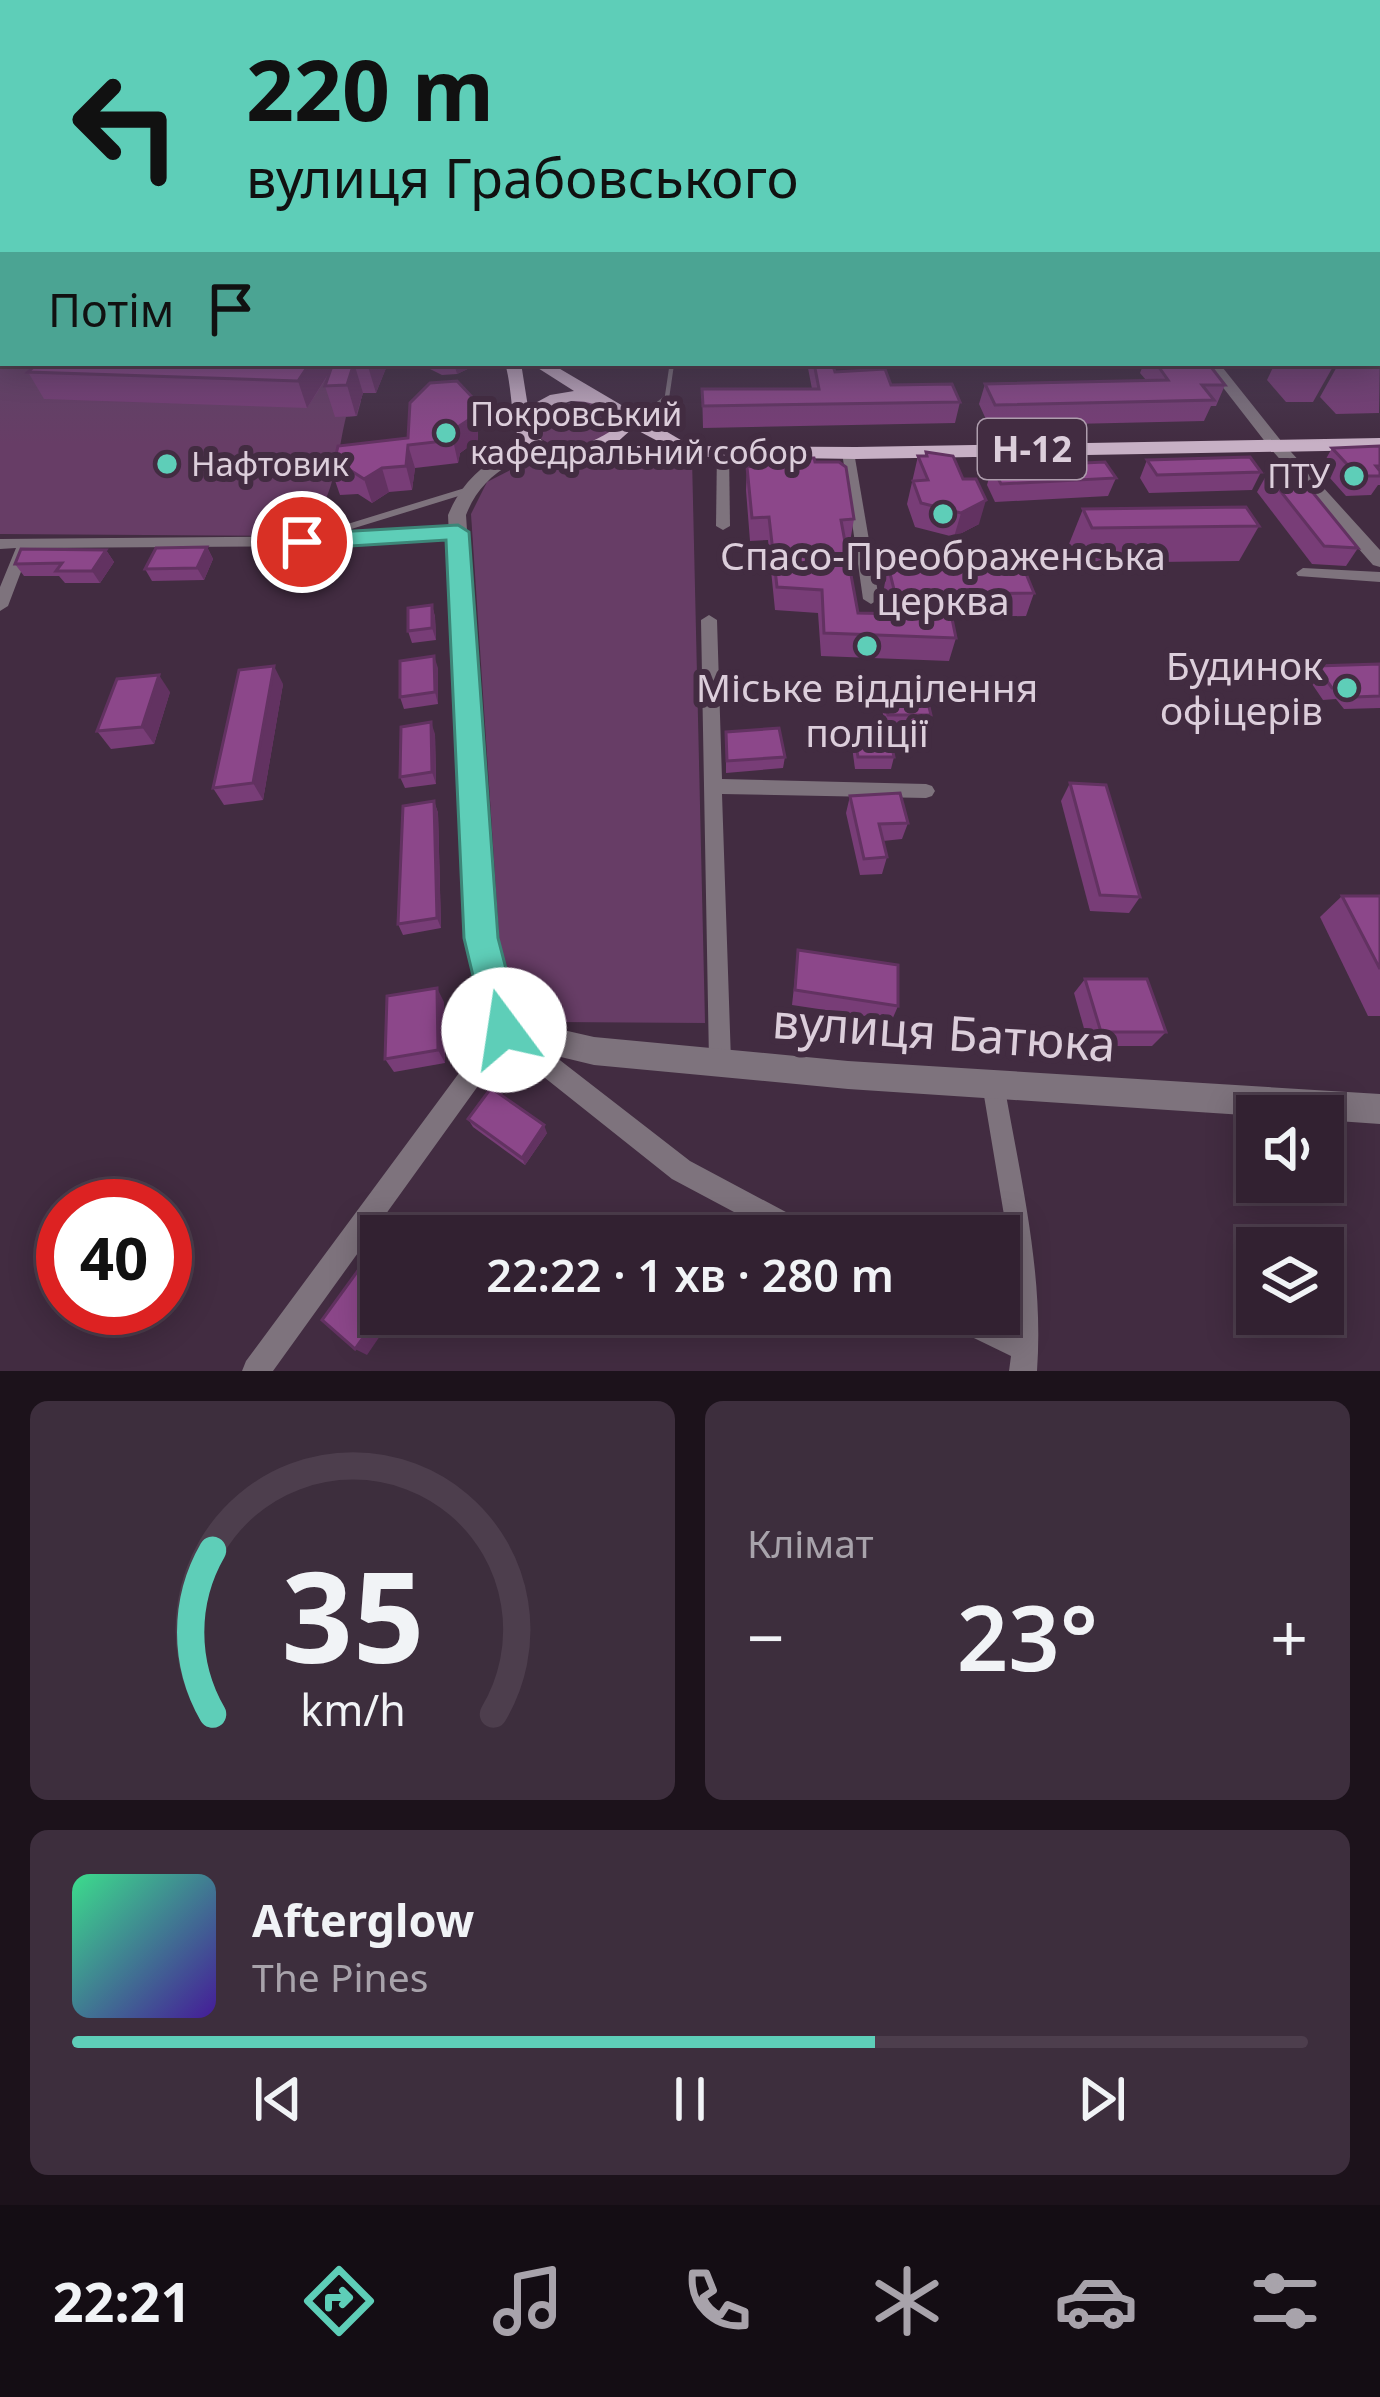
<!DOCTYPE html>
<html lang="uk">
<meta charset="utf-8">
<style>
:root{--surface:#322131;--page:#3d2e3d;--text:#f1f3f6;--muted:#a8a3ab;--line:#4d3e4d;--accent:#5eceb8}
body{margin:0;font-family:"Noto Sans",sans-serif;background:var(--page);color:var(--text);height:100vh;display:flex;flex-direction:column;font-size:45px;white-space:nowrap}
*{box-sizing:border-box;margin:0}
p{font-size:39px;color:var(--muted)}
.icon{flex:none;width:66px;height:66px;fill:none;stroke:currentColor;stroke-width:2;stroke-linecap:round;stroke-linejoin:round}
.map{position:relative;height:1371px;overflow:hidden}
.details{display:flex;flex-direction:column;gap:30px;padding:30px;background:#1c121b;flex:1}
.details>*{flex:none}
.hud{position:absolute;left:0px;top:0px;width:1380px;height:366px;box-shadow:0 6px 30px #0003,0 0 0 3px var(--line);background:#5eceb8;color:#111;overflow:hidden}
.fabs{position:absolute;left:1236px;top:1095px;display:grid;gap:24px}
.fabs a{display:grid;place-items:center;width:108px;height:108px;border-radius:0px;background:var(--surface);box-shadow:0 6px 30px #0003,0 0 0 3px var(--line);font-size:60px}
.speed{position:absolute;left:36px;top:1179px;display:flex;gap:24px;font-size:60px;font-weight:700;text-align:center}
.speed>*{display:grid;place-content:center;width:156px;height:156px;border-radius:50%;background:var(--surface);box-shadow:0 6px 30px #0003,0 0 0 3px var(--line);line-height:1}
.speed .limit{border:18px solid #d22;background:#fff;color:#111}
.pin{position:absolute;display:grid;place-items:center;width:102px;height:102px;color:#fff;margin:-51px;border:6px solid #fff;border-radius:50%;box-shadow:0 3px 12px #0007}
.me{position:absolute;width:132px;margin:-66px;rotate:346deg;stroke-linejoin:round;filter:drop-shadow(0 0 9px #0008)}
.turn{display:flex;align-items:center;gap:42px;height:252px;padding:0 48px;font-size:54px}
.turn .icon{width:156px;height:156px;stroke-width:2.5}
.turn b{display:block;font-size:84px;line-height:102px}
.then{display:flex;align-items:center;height:114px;padding:0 48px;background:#0003;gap:24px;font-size:45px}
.big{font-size:90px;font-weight:600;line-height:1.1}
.details .tile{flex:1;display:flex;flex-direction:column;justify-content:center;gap:18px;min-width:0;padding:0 42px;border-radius:18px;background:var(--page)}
.details .dial{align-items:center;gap:0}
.dial svg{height:312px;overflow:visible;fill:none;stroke:var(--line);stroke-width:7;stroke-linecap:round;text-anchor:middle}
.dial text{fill:var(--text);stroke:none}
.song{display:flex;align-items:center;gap:36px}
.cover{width:144px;height:144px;border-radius:18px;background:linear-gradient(135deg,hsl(150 70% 55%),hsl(260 70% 35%))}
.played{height:12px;border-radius:6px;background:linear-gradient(90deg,var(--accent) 65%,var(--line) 65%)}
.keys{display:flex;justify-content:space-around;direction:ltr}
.heat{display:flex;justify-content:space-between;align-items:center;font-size:66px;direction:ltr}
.details .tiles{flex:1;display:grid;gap:30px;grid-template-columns:1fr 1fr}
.tile:last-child{grid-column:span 2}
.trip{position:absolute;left:360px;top:1215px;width:660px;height:120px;border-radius:0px;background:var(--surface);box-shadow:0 6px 30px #0003,0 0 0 3px var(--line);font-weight:600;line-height:120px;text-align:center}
.menu{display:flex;height:192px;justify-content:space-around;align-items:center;background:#140d14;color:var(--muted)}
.menu .icon{width:84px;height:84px}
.menu .selected{color:var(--accent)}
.menu b{font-size:54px;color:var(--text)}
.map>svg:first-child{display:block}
.green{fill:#673d66}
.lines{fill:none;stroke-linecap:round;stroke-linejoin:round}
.service-far1{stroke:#7e737d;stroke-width:4.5}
.service{stroke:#7e737d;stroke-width:6}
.minor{fill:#7e737d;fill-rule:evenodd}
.tertiary{fill:#7e737d;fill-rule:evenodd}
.primary{fill:#c7b0c5;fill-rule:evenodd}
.wall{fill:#783d77}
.shaded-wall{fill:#623261}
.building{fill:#8c478a;stroke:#623261;stroke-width:3}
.route{fill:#5eceb8;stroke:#3d8678;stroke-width:3}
.poi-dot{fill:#5eceb8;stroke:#422c41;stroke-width:4.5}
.labels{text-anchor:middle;stroke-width:12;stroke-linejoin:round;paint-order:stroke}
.far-poi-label{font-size:33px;fill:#dccedb;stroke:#422c41;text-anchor:start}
.shield{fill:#422c41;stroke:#ae9dad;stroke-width:3}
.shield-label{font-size:36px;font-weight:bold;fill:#dccedb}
.poi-label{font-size:39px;fill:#dccedb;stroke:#422c41}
.near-street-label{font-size:48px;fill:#dccedb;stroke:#422c41}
</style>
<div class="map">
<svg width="1380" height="1371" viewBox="0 0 1380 1371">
<rect width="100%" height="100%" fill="#422c41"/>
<!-- green -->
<g class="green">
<path d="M0,350L3,363H381L352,401H361L357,416L346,417C336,457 334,522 289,536L0,534Z"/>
<path d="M578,401L590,402L615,417L613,431C589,448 558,456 534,433L532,425L543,410Z"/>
<polygon points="692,458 705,1023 554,1022 521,1005 502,980 471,514 487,482 520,465"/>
</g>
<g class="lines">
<!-- service-far1 -->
<polyline class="service-far1" points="626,415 654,407 667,397 672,363"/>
<!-- service -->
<polyline class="service" points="312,538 465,491"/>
<!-- minor -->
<g class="minor">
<polygon points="1377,271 1380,272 1380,278 1377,277"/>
<polygon points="723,446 729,450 730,526 723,530 716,526 717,450"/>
<polygon points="848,448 854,452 879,599 871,604 863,599 842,452"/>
<polygon points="457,528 462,529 462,535 329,546 30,548 8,606 0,611 0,587 16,548 0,549 0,539 329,536"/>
<polygon points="1303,568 1380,572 1380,582 1298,576 1296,573"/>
<polygon points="709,615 717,620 722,779 926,784 932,786 935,791 932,796 926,798 722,794 731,1061 728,1069 720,1072 712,1069 709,1061 701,620"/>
<polygon points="504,1020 512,1023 690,1161 814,1227 818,1236 779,1236 672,1179 506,1047 273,1371 242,1371 246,1361 496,1023"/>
<path d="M993,1073L1001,1076L1004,1084C1021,1180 1044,1274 1037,1371H1009L1011,1356L943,1323L939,1314H981L1013,1329L1006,1227L982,1084L985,1076Z"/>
</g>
<!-- tertiary -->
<g class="tertiary">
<polygon points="1204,363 1219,363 1282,442 1380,550 1380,567 1373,565 1270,448"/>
<path d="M535,441L541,443V449C506,464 480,479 466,515L494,938L515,1019L594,1037L848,1061L1380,1094V1124L1323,1120V1116H1259L848,1089L594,1065L494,1041L468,938L448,515C465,475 494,454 535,441Z"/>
</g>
<!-- primary -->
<g class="primary">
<rect x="0" y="296" width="3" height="8"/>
<path d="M505,363H521L528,407L550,395L574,391L530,363H550L691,446L856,447L1380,438V450L856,459L585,455C498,472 520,417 505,363ZM571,401C590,401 602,405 616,417L615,428C590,447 545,461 530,424L549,408ZM633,428L667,446H613Z"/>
</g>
</g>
<!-- wall -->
<g class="wall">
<polygon points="1380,348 1379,413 1336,414 1320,397 1339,363 1377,363"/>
<polygon points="38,363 388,363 376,393 363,393 356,416 335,417 325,386 331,371 307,408 44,399 28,372"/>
<polygon points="425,363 475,363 476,365 457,374 442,375 426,367"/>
<polygon points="807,363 832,363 835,372 960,402 955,423 703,428 702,389 812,389"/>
<polygon points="1144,363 1208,363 1225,385 1216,406 1211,406 1204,421 989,426 979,404 985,384 1146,380 1140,373"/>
<polygon points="1275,363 1335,363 1313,402 1286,402 1267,380"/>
<polygon points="477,421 478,440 460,453 458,463 415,468 412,490 389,492 372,503 358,494 340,495 332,472"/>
<polygon points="1380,446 1380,485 1378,485 1371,495 1346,496 1321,468 1332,448"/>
<polygon points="926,452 979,524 954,537 915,527 907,504 918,456 925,456"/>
<polygon points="1147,460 1261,472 1252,490 1149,493 1140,478"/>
<polygon points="815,462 854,519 850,542 845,542 858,613 889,614 884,588 888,565 1034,593 1026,616 952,617 956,638 949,661 821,656 818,613 775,610 768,540 750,541 746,490 747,467"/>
<polygon points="992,467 1116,478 1108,496 995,502 987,485"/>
<polygon points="1267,474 1358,548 1346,566 1312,564 1257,492"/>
<polygon points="1083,509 1259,526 1239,561 1078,563 1069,544"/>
<polygon points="207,547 213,559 204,580 152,581 145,569"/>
<polygon points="106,550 114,562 100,583 65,583 59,576 24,576 15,564"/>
<polygon points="432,605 435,617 436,640 412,643 408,631"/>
<polygon points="1380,664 1380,708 1344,709 1336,699 1323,700 1308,678 1316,666"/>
<polygon points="438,668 438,704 404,709 400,697"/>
<polygon points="283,684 263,800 224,805 213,788"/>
<polygon points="170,692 154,744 111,749 97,731"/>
<polygon points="884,696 931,715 927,727 885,727 882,708"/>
<polygon points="853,728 894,757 891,769 855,769 851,739"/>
<polygon points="726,732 785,757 783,768 726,773"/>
<polygon points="435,734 436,784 405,788 400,777"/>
<polygon points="1070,783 1140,897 1129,913 1090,911 1061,801"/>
<polygon points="850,796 908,823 902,839 883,841 887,857 882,874 860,875 846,813"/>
<polygon points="434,801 438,813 441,928 403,935 398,924"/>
<polygon points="1342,896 1380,896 1380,1016 1368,1016 1320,917"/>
<polygon points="798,950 898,1006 892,1020 792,1005"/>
<polygon points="1085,979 1166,1032 1152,1046 1089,1046 1074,993"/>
<polygon points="444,1002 445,1063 394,1072 385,1059"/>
<polygon points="468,1119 547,1133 525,1165 473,1127"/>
</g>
<!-- shaded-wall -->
<g class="shaded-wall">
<polygon points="310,363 335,363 307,408 298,381"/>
<polygon points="354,363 363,393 356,416 347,385"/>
<polygon points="367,363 388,363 376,393"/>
<polygon points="454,363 475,363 476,365 457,374"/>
<polygon points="473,398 477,421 478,440 460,453 458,463 453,440 455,429"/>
<polygon points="408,445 415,468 412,490 406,466"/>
<polygon points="382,468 389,492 372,503 364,479"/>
<polygon points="986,500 979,524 954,537 961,513"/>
<polygon points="207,547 213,559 204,580 197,568"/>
<polygon points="106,550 114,562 100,583 92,571"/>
<polygon points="432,605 435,617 436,640 432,628"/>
<polygon points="434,656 438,668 438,704 435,692"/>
<polygon points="274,666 283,684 263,800 253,783"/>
<polygon points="159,675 170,692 154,744 142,727"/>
<polygon points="431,722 435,734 436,784 432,772"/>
<polygon points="434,801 438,813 441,928 437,918"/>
<polygon points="437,988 444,1002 445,1063 438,1050"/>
<polygon points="544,1125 547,1133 525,1165 522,1158"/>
<polygon points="381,1312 381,1314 395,1314 367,1355 355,1349"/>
</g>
<!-- building -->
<g class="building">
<polygon points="3,260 3,280 0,282 0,262"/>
<polygon points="1377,348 1380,348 1380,365 1365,365 1362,363 1377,363"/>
<polygon points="38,363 310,363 298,381 28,372"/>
<polygon points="333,363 354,363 347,385 325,386"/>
<polygon points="814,363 832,363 835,372 885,369 891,385 952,384 960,402 703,406 702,389 819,389"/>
<polygon points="1156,363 1208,363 1225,385 1202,385 1214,400 995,405 985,384 1168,380"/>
<polygon points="457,381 473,398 473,417 455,429 453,440 408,445 406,466 382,468 364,479 350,470 332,472 338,446 408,438 410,403 430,383"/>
<polygon points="1380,446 1380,466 1376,466 1380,471 1380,476 1358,476 1332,448"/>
<polygon points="926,452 953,456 963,479 976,479 986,500 961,513 921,503 913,481 928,480 918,456 927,456"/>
<polygon points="1250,457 1261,472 1157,475 1147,460"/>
<polygon points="778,458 814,458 815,462 839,462 846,467 854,519 841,520 858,613 900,614 888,565 1022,564 1034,593 947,594 956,638 824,633 822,590 777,587 769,517 752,518 747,467 778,462"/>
<polygon points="1105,462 1116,478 1001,484 992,467"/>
<polygon points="1297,473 1358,548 1324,546 1267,474"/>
<polygon points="1246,507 1259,526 1092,528 1083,509"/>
<polygon points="207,547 197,568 145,569 156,548"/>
<polygon points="21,549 106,550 92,571 56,571 62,563 15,564"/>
<polygon points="432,605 432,628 408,631 408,608"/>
<polygon points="434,656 435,692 400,697 400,661"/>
<polygon points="1380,664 1380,696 1354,697 1345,687 1332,688 1316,666"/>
<polygon points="274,666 253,783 213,788 239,670"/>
<polygon points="159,675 142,727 97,731 117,679"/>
<polygon points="926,695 931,715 888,715 884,696"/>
<polygon points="431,722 432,772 400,777 401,727"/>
<polygon points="779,728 785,757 727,761 726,732"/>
<polygon points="853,728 888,728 894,757 858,757"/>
<polygon points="1070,783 1106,785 1140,897 1100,895"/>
<polygon points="900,793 908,823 879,824 887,857 864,859 850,796"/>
<polygon points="434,801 437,918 398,924 403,806"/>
<polygon points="1342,896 1380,896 1380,969"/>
<polygon points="798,950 898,965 898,1006 795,990"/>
<polygon points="1085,979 1147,979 1166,1032 1101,1032"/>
<polygon points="437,988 438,1050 385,1059 387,996"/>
<polygon points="491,1088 544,1125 522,1158 468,1119"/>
<polygon points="381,1239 381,1312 355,1349 322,1320"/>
</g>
<!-- sky -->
<linearGradient id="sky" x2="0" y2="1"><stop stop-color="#241824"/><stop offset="0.57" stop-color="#544b65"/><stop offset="1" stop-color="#544b65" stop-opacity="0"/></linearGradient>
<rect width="1380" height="443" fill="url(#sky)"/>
<!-- route -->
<polygon class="route" points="458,525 469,532 498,938 522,1030 517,1043 504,1049 491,1043 486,1030 464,938 446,540 302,549 290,542 302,534"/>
<!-- markers -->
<g class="poi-dot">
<circle cx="446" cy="433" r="12"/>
<circle cx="167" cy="464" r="12"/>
<circle cx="1354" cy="476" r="12"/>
<circle cx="943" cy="514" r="12"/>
<circle cx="867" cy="646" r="12"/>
<circle cx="1347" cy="688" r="12"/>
</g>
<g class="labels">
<!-- far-poi labels -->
<g class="far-poi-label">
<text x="470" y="426">Покровський<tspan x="470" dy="38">кафедральний собор</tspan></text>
<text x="191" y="476">Нафтовик</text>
<text x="1330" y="488" text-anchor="end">ПТУ</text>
</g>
<!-- shield labels -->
<rect class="shield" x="978" y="419" width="108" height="60" rx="9"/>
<g class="shield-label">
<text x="1032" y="462">Н-12</text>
</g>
<!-- poi labels -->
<g class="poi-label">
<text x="943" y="570">Спасо-Преображенська<tspan x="943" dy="45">церква</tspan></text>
<text x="1323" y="680" text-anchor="end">Будинок<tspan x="1323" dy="45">офіцерів</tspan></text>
<text x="867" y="702">Міське відділення<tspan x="867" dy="45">поліції</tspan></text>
</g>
<!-- near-street labels -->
<g class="near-street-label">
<text transform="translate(944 1033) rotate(4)" y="17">вулиця Батюка</text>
</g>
</g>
</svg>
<div class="fabs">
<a><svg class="icon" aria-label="sound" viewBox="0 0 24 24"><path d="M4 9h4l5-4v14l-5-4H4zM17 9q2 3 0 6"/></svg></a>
<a><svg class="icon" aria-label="layers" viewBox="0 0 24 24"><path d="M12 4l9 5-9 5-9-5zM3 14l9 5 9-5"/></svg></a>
</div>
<div class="speed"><div class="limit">40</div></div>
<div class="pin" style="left:302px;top:542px;background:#d93025"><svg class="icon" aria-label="arrive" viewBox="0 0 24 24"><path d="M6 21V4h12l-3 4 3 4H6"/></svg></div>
<svg class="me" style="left:504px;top:1030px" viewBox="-20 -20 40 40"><circle r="19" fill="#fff"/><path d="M0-13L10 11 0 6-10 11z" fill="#5eceb8"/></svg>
<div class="trip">22:22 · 1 хв · 280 m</div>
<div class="hud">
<div class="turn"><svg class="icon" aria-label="left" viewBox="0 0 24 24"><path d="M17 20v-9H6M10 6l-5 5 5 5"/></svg><div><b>220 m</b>вулиця Грабовського</div></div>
<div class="then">Потім<svg class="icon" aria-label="arrive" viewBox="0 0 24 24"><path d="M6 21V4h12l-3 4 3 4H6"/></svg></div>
</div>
</div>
<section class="details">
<div class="tiles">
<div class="tile dial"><svg viewBox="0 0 100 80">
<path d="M14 69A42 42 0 1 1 86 69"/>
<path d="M14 69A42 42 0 0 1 14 27" stroke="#5eceb8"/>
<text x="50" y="56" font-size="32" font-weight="700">35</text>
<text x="50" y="72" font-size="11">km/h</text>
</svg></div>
<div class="tile"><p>Клімат</p>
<div class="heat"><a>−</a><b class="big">23°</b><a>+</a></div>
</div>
<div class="tile">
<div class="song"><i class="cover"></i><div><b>Afterglow</b><p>The Pines</p></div></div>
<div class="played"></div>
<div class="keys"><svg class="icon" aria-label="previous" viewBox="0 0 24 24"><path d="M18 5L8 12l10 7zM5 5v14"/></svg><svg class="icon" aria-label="pause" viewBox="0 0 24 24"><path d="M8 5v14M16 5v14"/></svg><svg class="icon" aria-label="next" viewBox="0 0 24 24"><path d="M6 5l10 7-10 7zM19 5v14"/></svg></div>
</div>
</div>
</section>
<nav class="menu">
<b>22:21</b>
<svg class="icon selected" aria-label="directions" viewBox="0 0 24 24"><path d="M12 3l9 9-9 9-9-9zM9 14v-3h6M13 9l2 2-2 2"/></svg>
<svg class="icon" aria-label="music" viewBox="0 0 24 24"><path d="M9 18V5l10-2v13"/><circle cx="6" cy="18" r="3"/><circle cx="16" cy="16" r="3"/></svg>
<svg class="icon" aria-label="phone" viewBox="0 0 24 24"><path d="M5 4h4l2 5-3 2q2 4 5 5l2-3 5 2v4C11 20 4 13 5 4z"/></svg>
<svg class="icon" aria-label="climate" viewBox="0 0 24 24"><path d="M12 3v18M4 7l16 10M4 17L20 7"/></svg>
<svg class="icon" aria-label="car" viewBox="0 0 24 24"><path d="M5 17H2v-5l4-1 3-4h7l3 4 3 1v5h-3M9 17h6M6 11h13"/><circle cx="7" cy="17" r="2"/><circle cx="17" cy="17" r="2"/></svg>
<svg class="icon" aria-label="filters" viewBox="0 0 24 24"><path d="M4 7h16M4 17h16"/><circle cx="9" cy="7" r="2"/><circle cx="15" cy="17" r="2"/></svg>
</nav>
